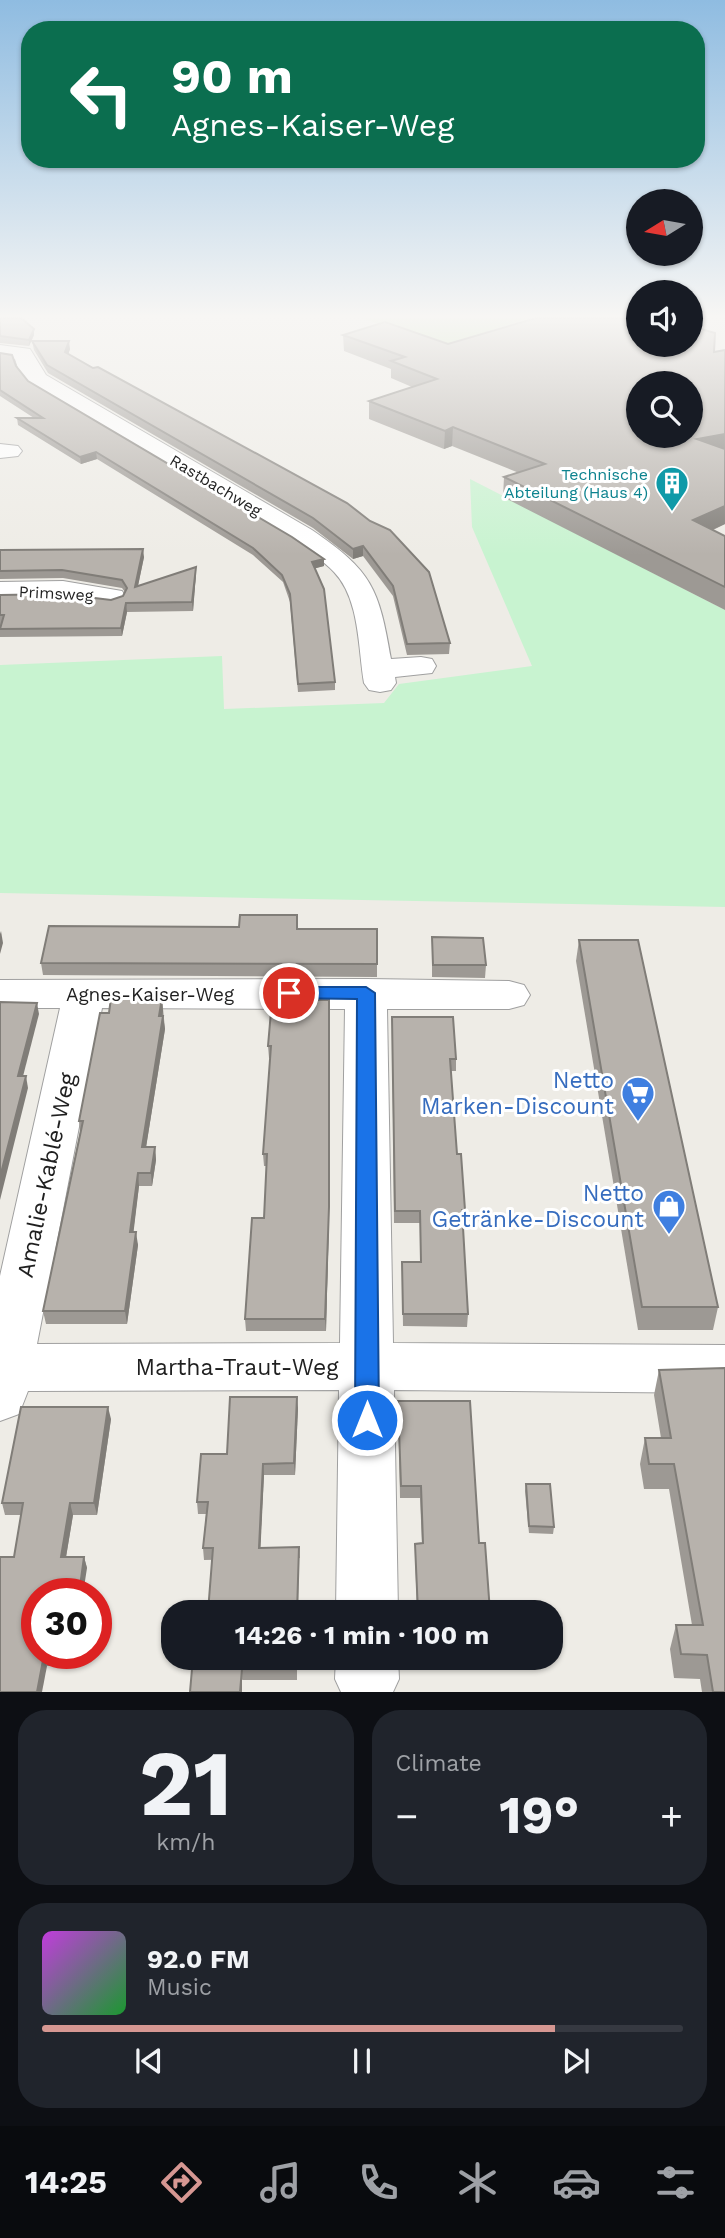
<!DOCTYPE html>
<meta charset="utf-8">
<style>
:root{--surface:#171b24;--page:#20242c;--text:#f1f3f6;--muted:#9ea1a6;--line:#363941;--accent:#d69792}
body{margin:0;font-family:"Work Sans",sans-serif;background:var(--page);color:var(--text);height:100vh;display:flex;flex-direction:column;font-size:26px;white-space:nowrap}
*{box-sizing:border-box;margin:0}
p{font-size:23px;color:var(--muted)}
.icon{flex:none;width:38px;height:38px;fill:none;stroke:currentColor;stroke-width:2;stroke-linecap:round;stroke-linejoin:round}
.map{position:relative;height:1692px;overflow:hidden}
.panel{display:flex;flex-direction:column;gap:18px;padding:18px;background:#0d0f14;flex:1}
.panel>*{flex:none}
.hud{position:absolute;left:21px;top:21px;width:684px;height:147px;border-radius:28px;box-shadow:0 2px 5px #0004;background:#0b6e4f;color:#fff;overflow:hidden}
.needle{width:46px;rotate:259deg}
.controls{position:absolute;left:626px;top:189px;display:grid;gap:14px}
.controls a{display:grid;place-items:center;width:77px;height:77px;border-radius:50%;background:var(--surface);box-shadow:0 2px 5px #0004;font-size:35px}
.speed{position:absolute;left:21px;top:1578px;display:flex;gap:14px;font-size:35px;font-weight:700;text-align:center}
.speed>*{display:grid;place-content:center;width:91px;height:91px;border-radius:50%;background:var(--surface);box-shadow:0 2px 5px #0004;line-height:1}
.speed .limit{border:10px solid #d22;background:#fff;color:#111}
.pin{position:absolute;display:grid;place-items:center;width:60px;height:60px;color:#fff;margin:-30px;border:4px solid #fff;border-radius:50%;box-shadow:0 2px 7px #0007}
.me{position:absolute;width:77px;margin:-38px;rotate:0deg;stroke-linejoin:round;filter:drop-shadow(0 0 5px #0008)}
.turn{display:flex;align-items:center;gap:24px;height:147px;padding:0 35px;font-size:32px}
.turn .icon{width:91px;height:91px;stroke-width:2.5}
.turn b{display:block;font-size:49px;line-height:60px}
.big{font-size:52px;font-weight:700;line-height:1.1}
.panel .card{flex:1;display:flex;flex-direction:column;justify-content:center;gap:10px;min-width:0;padding:0 24px;border-radius:28px;background:var(--page)}
.panel .dial{align-items:center;gap:0}
.dial b{font-size:91px;line-height:1}
.song{display:flex;align-items:center;gap:21px}
.cover{width:84px;height:84px;border-radius:10px;background:linear-gradient(135deg,hsl(290 70% 55%),hsl(130 70% 35%))}
.played{height:7px;border-radius:4px;background:linear-gradient(90deg,var(--accent) 80%,var(--line) 80%)}
.keys{display:flex;justify-content:space-around;direction:ltr}
.heat{display:flex;justify-content:space-between;align-items:center;font-size:38px;direction:ltr}
.panel .tiles{flex:1;display:grid;gap:18px;grid-template-columns:1fr 1fr}
.card:last-child{grid-column:span 2}
.trip{position:absolute;left:161px;top:1600px;width:402px;height:70px;border-radius:28px;background:var(--surface);box-shadow:0 2px 5px #0004;font-weight:700;line-height:70px;text-align:center}
.menu{display:flex;height:112px;justify-content:space-around;align-items:center;background:#090b0e;color:var(--muted)}
.menu .icon{width:49px;height:49px}
.menu .on{color:var(--accent)}
.menu b{font-size:32px;color:var(--text)}
.map>svg:first-child{display:block}
.grass{fill:#c5e3b2}
.park{fill:#c8f3d0}
.lines{fill:none;stroke-linecap:round;stroke-linejoin:round}
.minor-casing{stroke:#a0a0a0;stroke-width:2}
.minor{fill:#fff;fill-rule:evenodd}
.wall{fill:#9d9994}
.shaded-wall{fill:#807d78}
.building{fill:#b7b2ac;stroke:#807d78;stroke-width:2;fill-rule:evenodd}
.route{fill:#1a73e8;stroke:#114b97;stroke-width:2}
.labels{text-anchor:middle;stroke-width:6;stroke-linejoin:round;paint-order:stroke}
.far-culture-label{font-size:16px;fill:#0d838f;stroke:#fff;text-anchor:end}
.far-street-label{font-size:16px;fill:#1f1f1f;stroke:#fff}
.street-label{font-size:19px;fill:#1f1f1f;stroke:#fff}
.near-shop-label{font-size:23px;fill:#366cbe;stroke:#fff;text-anchor:end}
.near-street-label{font-size:23px;fill:#1f1f1f;stroke:#fff}
</style>
<div class="map">
<svg width="725" height="1692" viewBox="0 0 725 1692">
<rect width="100%" height="100%" fill="#eeece6"/>
<!-- grass -->
<polygon class="grass" points="362,318 529,318 442,347"/>
<!-- park -->
<polygon class="park" points="470,479 725,610 725,907 0,893 0,665 222,656 224,709 384,703 399,684 532,666 472,527"/>
<g class="lines">
<defs>
<g id="minor">
<path d="M0,345L30,349L46,375L312,530C372,571 379,588 391,659L421,657L432,659L436,666L432,673L395,677L396,683L391,690L380,692L369,690L364,683C358,648 360,599 334,572C323,560 307,551 294,542L30,385L19,371L15,359L0,357Z"/>
<polygon points="0,444 18,446 22,451 18,456 0,458"/>
<polygon points="63,581 122,591 126,597 122,603 112,606 63,599 0,600 0,582"/>
<path d="M366,979L509,981L524,985L530,995L524,1005L509,1009H387L393,1343L725,1345V1393L394,1390L398,1612H336L339,1390L28,1391L19,1414L0,1421V1276L60,1008H0V980ZM102,1008L345,1009L340,1343L37,1344Z"/>
<polygon points="336,1657 398,1657 399,1679 393,1692 341,1692 335,1679"/>
</g>
</defs>
<!-- minor casing -->
<use href="#minor" class="minor-casing"/>
<!-- minor -->
<use href="#minor" class="minor"/>
</g>
<!-- wall -->
<g class="wall">
<polygon points="0,318 34,335 29,346 0,343"/>
<polygon points="343,335 448,344 714,352 725,350 725,524 713,530 725,536 725,610 503,497 504,477 519,473 452,446 444,449 369,419 369,401 412,387 391,378 391,369 344,351"/>
<polygon points="32,341 70,349 68,354 347,503 450,643 449,654 407,655 393,596 363,556 353,559 313,528 48,373 34,350"/>
<polygon points="0,353 16,366 28,381 324,566 315,568 335,682 335,690 298,692 290,602 283,582 253,555 97,459 81,464 18,425 17,418 34,418 0,396"/>
<polygon points="0,550 144,557 138,586 196,574 193,611 127,612 122,636 0,637 0,595 111,600 123,596 125,592 122,588 63,578 0,579"/>
<polygon points="239,927 298,929 377,929 377,977 43,975 41,963"/>
<polygon points="432,937 486,965 485,978 432,977"/>
<polygon points="579,940 718,1307 713,1330 638,1330 576,961"/>
<polygon points="162,998 165,1029 146,1147 155,1147 156,1160 152,1186 139,1186 133,1232 138,1245 127,1324 46,1324 43,1311 80,1132 79,1121 109,1013"/>
<polygon points="272,1000 329,1219 326,1331 246,1331 245,1319 264,1218 267,1166 264,1166 263,1154 270,1058 269,1058 268,1046"/>
<polygon points="392,1017 456,1059 456,1071 451,1071 457,1154 465,1210 465,1223 463,1223 468,1314 467,1327 403,1326 402,1262 421,1262 420,1223 394,1223"/>
<polygon points="659,1370 725,1692 702,1692 700,1679 674,1678 670,1649 676,1625 692,1625 669,1489 644,1489 640,1464 645,1438 661,1438 654,1395"/>
<polygon points="398,1401 479,1543 490,1612 417,1612 415,1555 415,1544 422,1543 420,1498 400,1498"/>
<polygon points="298,1408 295,1475 264,1475 260,1548 299,1547 300,1558 204,1560 203,1548 206,1514 198,1514 197,1502"/>
<polygon points="111,1419 97,1515 73,1515 66,1557 84,1557 87,1568 37,1594 58,1654 56,1666 47,1666 14,1557 21,1515 5,1515 2,1503"/>
<polygon points="526,1484 554,1527 553,1534 529,1533 525,1491"/>
<polygon points="297,1657 297,1680 243,1680 204,1669"/>
</g>
<!-- shaded-wall -->
<g class="shaded-wall">
<polygon points="34,329 34,335 29,346 29,340"/>
<polygon points="69,341 70,349 66,361 65,352"/>
<polygon points="453,427 452,446 444,449 445,431"/>
<polygon points="725,434 725,452 697,439"/>
<polygon points="96,452 97,459 81,464 80,457"/>
<polygon points="725,506 725,524 690,540 693,520"/>
<polygon points="363,546 363,556 353,559 353,549"/>
<polygon points="143,549 144,557 136,595 135,587"/>
<polygon points="324,559 324,566 313,569 312,562"/>
<polygon points="196,567 196,574 193,611 192,602"/>
<polygon points="126,603 127,612 122,636 121,628"/>
<polygon points="1,931 3,943 0,954 0,934"/>
<polygon points="162,998 163,1011 161,1029 159,1016"/>
<polygon points="329,1000 329,1219 326,1331 325,1319"/>
<polygon points="37,1003 39,1014 20,1088 18,1076"/>
<polygon points="163,1016 165,1029 144,1160 142,1147"/>
<polygon points="26,1076 28,1088 0,1200 0,1177"/>
<polygon points="155,1147 156,1160 152,1186 151,1173"/>
<polygon points="138,1173 139,1186 132,1245 130,1232"/>
<polygon points="136,1232 138,1245 127,1324 125,1311"/>
<polygon points="297,1397 298,1408 295,1475 294,1463"/>
<polygon points="108,1407 111,1419 97,1515 94,1503"/>
<polygon points="263,1464 264,1475 260,1559 259,1548"/>
<polygon points="70,1503 73,1515 64,1569 61,1557"/>
<polygon points="299,1547 298,1612 297,1612"/>
<polygon points="84,1557 87,1568 83,1594 79,1594"/>
<polygon points="53,1654 58,1654 56,1666 53,1655"/>
<polygon points="44,1655 47,1666 42,1692 37,1692"/>
<polygon points="242,1669 242,1692 240,1692"/>
</g>
<!-- building -->
<g class="building">
<polygon points="0,318 21,318 34,329 29,340 0,336"/>
<path d="M536,318H639V345H691V326L715,333L714,352L725,350V434L697,439L725,449V506L693,520L725,536V587L504,477L545,464L453,427L445,431L369,401L437,379L391,361L405,357L343,335L385,322L448,344ZM639,383H691V436H639Z"/>
<polygon points="32,341 69,341 65,352 93,368 98,367 347,503 370,521 390,530 429,572 450,643 407,644 393,586 363,546 353,549 313,518 47,365"/>
<polygon points="0,353 12,355 16,366 28,381 292,537 324,559 312,562 324,589 335,682 298,684 290,594 282,575 253,548 96,452 80,457 17,418 43,418 0,390"/>
<polygon points="143,549 135,587 196,567 192,602 126,603 121,628 0,629 4,615 0,615 0,595 62,594 111,600 123,596 127,588 122,580 62,570 0,571 0,550"/>
<polygon points="240,915 297,915 297,929 377,929 377,964 41,963 49,926 239,927"/>
<polygon points="432,937 483,938 486,965 433,965"/>
<polygon points="579,940 638,940 718,1307 642,1307"/>
<polygon points="111,998 162,998 159,1016 163,1016 142,1147 155,1147 151,1173 138,1173 130,1232 136,1232 125,1311 43,1311 83,1121 79,1121 100,1013 109,1013"/>
<polygon points="272,1000 329,1000 329,1207 325,1319 245,1319 252,1218 264,1218 267,1154 263,1154 271,1046 268,1046"/>
<polygon points="0,1002 37,1003 18,1076 26,1076 0,1177"/>
<polygon points="392,1017 453,1017 456,1059 450,1059 457,1154 461,1154 465,1210 462,1210 468,1314 403,1314 402,1262 421,1262 420,1211 395,1211"/>
<polygon points="725,1368 725,1692 713,1692 707,1655 681,1654 676,1625 703,1625 674,1464 649,1464 645,1438 671,1438 659,1370"/>
<polygon points="230,1397 297,1397 294,1463 263,1464 259,1548 299,1547 297,1612 208,1612 213,1548 203,1548 208,1502 197,1502 201,1454 227,1454"/>
<polygon points="398,1401 470,1401 479,1543 485,1543 490,1612 418,1612 415,1544 423,1543 421,1486 401,1486"/>
<polygon points="21,1407 108,1407 94,1503 70,1503 61,1557 84,1557 79,1594 37,1594 37,1654 53,1655 44,1655 37,1692 0,1692 0,1557 14,1557 23,1503 2,1503"/>
<polygon points="526,1484 550,1484 554,1527 529,1526"/>
<polygon points="205,1657 296,1657 296,1669 242,1669 240,1692 190,1692 192,1669 204,1669"/>
</g>
<!-- sky -->
<linearGradient id="sky" x2="0" y2="1"><stop stop-color="#8fbce1"/><stop offset="0.57" stop-color="#f7f6f4"/><stop offset="1" stop-color="#f7f6f4" stop-opacity="0"/></linearGradient>
<rect width="725" height="555" fill="url(#sky)"/>
<!-- route -->
<polygon class="route" points="289,987 366,987 375,993 379,1420 375,1428 367,1431 358,1428 355,1420 357,999 283,998 280,993 283,989"/>
<!-- icons -->
<defs>
<symbol id="building-pin" viewBox="-11 -11 22 30"><path d="M0 17L-7.5 6A9.5 9.5 0 1 1 7.5 6Z" fill="#0f9aa8" stroke="#fff"/><path d="M-4-6H4V6H1V3H-1V6H-4ZM-2.5-4.3h1.7v1.8h-1.7ZM.8-4.3h1.7v1.8H.8ZM-2.5-1h1.7V.8h-1.7ZM.8-1h1.7V.8H.8Z" fill="#fff"/></symbol>
<symbol id="supermarket-pin" viewBox="-11 -11 22 30"><path d="M0 17L-7.5 6A9.5 9.5 0 1 1 7.5 6Z" fill="#3f7fe0" stroke="#fff"/><path d="M-6-5.5h2.5l.6 2H6L4.5 2H-2.5L-4.4-4H-6ZM-1.5 3.2a1.3 1.3 0 1 0 .1 0ZM3 3.2a1.3 1.3 0 1 0 .1 0Z" fill="#fff"/></symbol>
<symbol id="shop-pin" viewBox="-11 -11 22 30"><path d="M0 17L-7.5 6A9.5 9.5 0 1 1 7.5 6Z" fill="#3f7fe0" stroke="#fff"/><path d="M-5-2.5h2.3a2.7 3.5 0 0 1 5.4 0H5L5.5 6h-11ZM-1.5-2.5h3a1.5 2.3 0 0 0-3 0Z" fill="#fff"/></symbol>
</defs>
<g fill-rule="evenodd">
<use href="#building-pin" x="653" y="464" width="38" height="52"/>
<use href="#supermarket-pin" x="619" y="1074" width="38" height="52"/>
<use href="#shop-pin" x="650" y="1187" width="38" height="52"/>
</g>
<g class="labels">
<!-- far-culture labels -->
<g class="far-culture-label">
<text x="648" y="480">Technische<tspan x="648" dy="18">Abteilung (Haus 4)</tspan></text>
</g>
<!-- far-street labels -->
<g class="far-street-label">
<text transform="translate(216 485) rotate(31)" y="6">Rastbachweg</text>
<text transform="translate(56 593) rotate(3)" y="6">Primsweg</text>
</g>
<!-- street labels -->
<g class="street-label">
<text x="150" y="1001">Agnes-Kaiser-Weg</text>
</g>
<!-- near-shop labels -->
<g class="near-shop-label">
<text x="614" y="1088">Netto<tspan x="614" dy="26">Marken-Discount</tspan></text>
<text x="644" y="1201">Netto<tspan x="644" dy="26">Getränke-Discount</tspan></text>
</g>
<!-- near-street labels -->
<g class="near-street-label">
<text transform="translate(46 1175) rotate(-78)" y="8">Amalie-Kablé-Weg</text>
<text x="237" y="1375">Martha-Traut-Weg</text>
</g>
</g>
</svg>
<div class="controls">
<a><svg class="needle" viewBox="-14 -14 28 28"><path d="M0-13l5 13h-10z" fill="#e53935"/><path d="M0 13l5-13h-10z" fill="#9ea1a6"/></svg></a>
<a><svg class="icon" aria-label="sound" viewBox="0 0 24 24"><path d="M4 9h4l5-4v14l-5-4H4zM17 9q2 3 0 6"/></svg></a>
<a><svg class="icon" aria-label="search" viewBox="0 0 24 24"><circle cx="10" cy="10" r="6"/><path d="M15 15l6 6"/></svg></a>
</div>
<div class="speed"><div class="limit">30</div></div>
<div class="pin" style="left:289px;top:993px;background:#d93025"><svg class="icon" aria-label="arrive" viewBox="0 0 24 24"><path d="M6 21V4h12l-3 4 3 4H6"/></svg></div>
<svg class="me" style="left:367px;top:1420px" viewBox="-20 -20 40 40"><circle r="17" fill="#1a73e8" stroke="#fff" stroke-width="3"/><path d="M0-11L8 9 0 5-8 9z" fill="#fff"/></svg>
<div class="trip">14:26 · 1 min · 100 m</div>
<div class="hud">
<div class="turn"><svg class="icon" aria-label="left" viewBox="0 0 24 24"><path d="M17 20v-9H6M10 6l-5 5 5 5"/></svg><div><b>90 m</b>Agnes-Kaiser-Weg</div></div>
</div>
</div>
<section class="panel">
<div class="tiles">
<div class="card dial"><b>21</b><p>km/h</p></div>
<div class="card"><p>Climate</p>
<div class="heat"><a>−</a><b class="big">19°</b><a>+</a></div>
</div>
<div class="card">
<div class="song"><i class="cover"></i><div><b>92.0 FM</b><p>Music</p></div></div>
<div class="played"></div>
<div class="keys"><svg class="icon" aria-label="previous" viewBox="0 0 24 24"><path d="M18 5L8 12l10 7zM5 5v14"/></svg><svg class="icon" aria-label="pause" viewBox="0 0 24 24"><path d="M8 5v14M16 5v14"/></svg><svg class="icon" aria-label="next" viewBox="0 0 24 24"><path d="M6 5l10 7-10 7zM19 5v14"/></svg></div>
</div>
</div>
</section>
<nav class="menu">
<b>14:25</b>
<svg class="icon on" aria-label="directions" viewBox="0 0 24 24"><path d="M12 3l9 9-9 9-9-9zM9 14v-3h6M13 9l2 2-2 2"/></svg>
<svg class="icon" aria-label="music" viewBox="0 0 24 24"><path d="M9 18V5l10-2v13"/><circle cx="6" cy="18" r="3"/><circle cx="16" cy="16" r="3"/></svg>
<svg class="icon" aria-label="phone" viewBox="0 0 24 24"><path d="M5 4h4l2 5-3 2q2 4 5 5l2-3 5 2v4C11 20 4 13 5 4z"/></svg>
<svg class="icon" aria-label="climate" viewBox="0 0 24 24"><path d="M12 3v18M4 7l16 10M4 17L20 7"/></svg>
<svg class="icon" aria-label="car" viewBox="0 0 24 24"><path d="M5 17H2v-5l4-1 3-4h7l3 4 3 1v5h-3M9 17h6M6 11h13"/><circle cx="7" cy="17" r="2"/><circle cx="17" cy="17" r="2"/></svg>
<svg class="icon" aria-label="filters" viewBox="0 0 24 24"><path d="M4 7h16M4 17h16"/><circle cx="9" cy="7" r="2"/><circle cx="15" cy="17" r="2"/></svg>
</nav>
